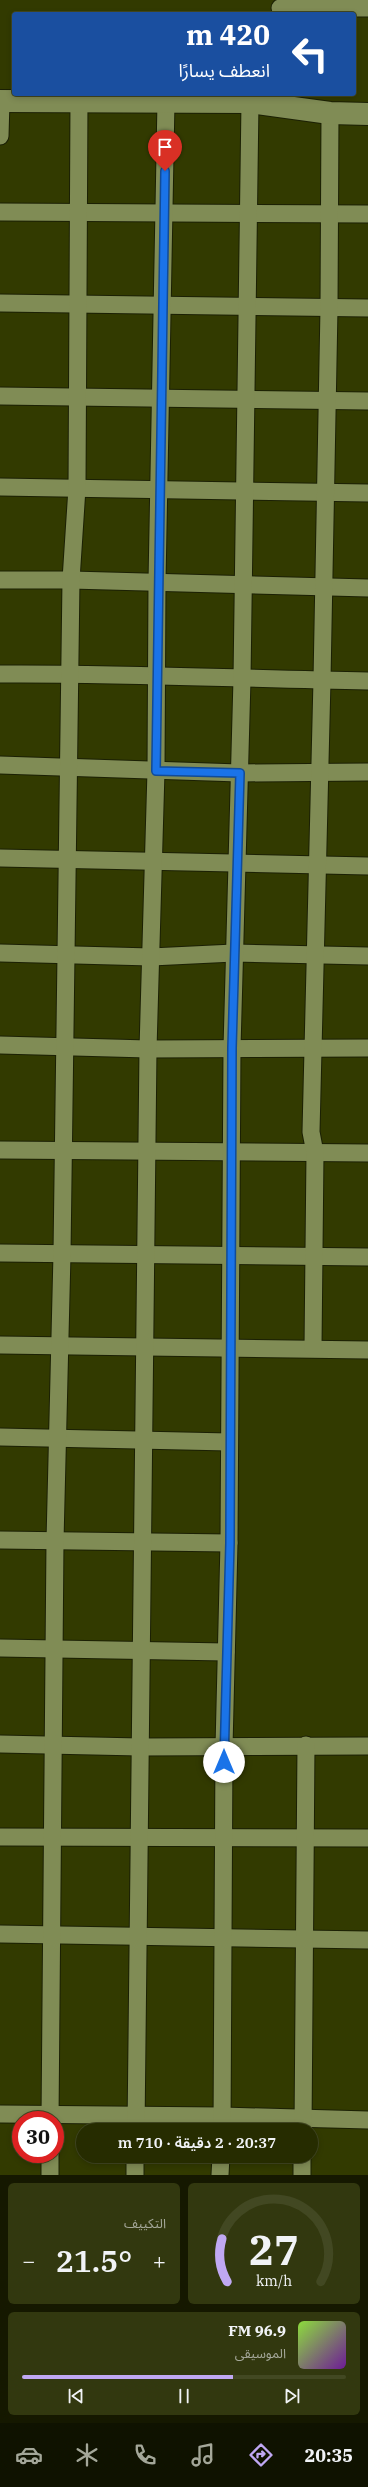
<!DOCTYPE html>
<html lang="ar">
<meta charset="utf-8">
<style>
:root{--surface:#262c00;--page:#32380f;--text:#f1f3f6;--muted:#a4a799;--line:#424822;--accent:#c0a8f3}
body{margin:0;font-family:"IBM Plex Serif","Noto Sans Arabic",serif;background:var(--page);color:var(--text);direction:rtl;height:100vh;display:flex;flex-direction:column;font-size:15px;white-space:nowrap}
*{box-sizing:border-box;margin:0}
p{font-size:13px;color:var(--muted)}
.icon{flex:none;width:22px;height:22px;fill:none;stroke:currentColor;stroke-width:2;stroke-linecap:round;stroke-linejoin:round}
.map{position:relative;height:2175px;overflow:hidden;direction:ltr}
.side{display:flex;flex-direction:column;gap:8px;padding:8px;background:#151800;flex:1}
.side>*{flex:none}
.guide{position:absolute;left:12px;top:12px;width:344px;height:84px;border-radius:4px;box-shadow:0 2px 6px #0003,0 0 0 1px var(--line);direction:rtl;background:#1a4fa0;color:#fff;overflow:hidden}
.speed{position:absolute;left:12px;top:2111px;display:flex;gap:8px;font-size:20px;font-weight:700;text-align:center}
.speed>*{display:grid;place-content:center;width:52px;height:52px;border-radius:50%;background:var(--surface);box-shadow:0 2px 6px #0003,0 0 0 1px var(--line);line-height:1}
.speed .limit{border:6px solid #d22;background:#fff;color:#111}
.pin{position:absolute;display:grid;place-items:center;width:34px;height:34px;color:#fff;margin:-41px -17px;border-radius:50% 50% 50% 0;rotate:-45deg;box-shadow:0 0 4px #0007}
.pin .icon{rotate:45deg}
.me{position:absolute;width:44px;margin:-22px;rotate:0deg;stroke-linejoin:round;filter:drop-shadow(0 0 3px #0008)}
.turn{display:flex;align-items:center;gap:14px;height:84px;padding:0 20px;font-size:18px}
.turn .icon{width:52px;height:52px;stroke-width:2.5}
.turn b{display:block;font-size:28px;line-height:34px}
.big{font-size:30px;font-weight:600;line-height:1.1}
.side .card{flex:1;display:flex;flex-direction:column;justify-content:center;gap:6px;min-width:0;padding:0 14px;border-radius:6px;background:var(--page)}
.side .dial{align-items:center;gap:0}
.dial svg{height:104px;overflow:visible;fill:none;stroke:var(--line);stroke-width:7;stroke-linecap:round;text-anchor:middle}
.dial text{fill:var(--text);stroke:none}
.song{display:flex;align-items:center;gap:12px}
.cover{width:48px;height:48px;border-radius:6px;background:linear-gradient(135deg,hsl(90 70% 55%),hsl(280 70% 35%))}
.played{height:4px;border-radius:2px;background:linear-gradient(90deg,var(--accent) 65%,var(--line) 65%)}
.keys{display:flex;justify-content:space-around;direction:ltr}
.heat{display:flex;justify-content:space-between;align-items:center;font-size:22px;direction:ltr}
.side .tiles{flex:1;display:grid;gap:8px;grid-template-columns:1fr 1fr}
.card:last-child{grid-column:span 2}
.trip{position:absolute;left:76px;top:2123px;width:242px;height:40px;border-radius:20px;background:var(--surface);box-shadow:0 2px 6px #0003,0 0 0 1px var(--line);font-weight:600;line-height:40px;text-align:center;direction:rtl}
.tab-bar{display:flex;height:64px;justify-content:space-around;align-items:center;background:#0f1200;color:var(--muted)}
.tab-bar .icon{width:28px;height:28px}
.tab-bar .on{color:var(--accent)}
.tab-bar b{font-size:18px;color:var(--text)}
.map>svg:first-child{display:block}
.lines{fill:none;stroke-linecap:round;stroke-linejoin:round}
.street-casing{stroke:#1b2004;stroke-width:19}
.secondary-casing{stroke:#1b2004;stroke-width:24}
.street{stroke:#808c55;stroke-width:17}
.secondary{stroke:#808c55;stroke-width:22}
.route-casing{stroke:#114b97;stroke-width:10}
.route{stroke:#1a73e8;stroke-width:7}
</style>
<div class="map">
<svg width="368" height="2175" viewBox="0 0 368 2175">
<rect width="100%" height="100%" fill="#323a00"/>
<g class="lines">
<defs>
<g id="street">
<polyline points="280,8 368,8"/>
<polyline points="0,136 1,101"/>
<polyline points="0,212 368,214"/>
<polyline points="0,303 368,308"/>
<polyline points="0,396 368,401"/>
<polyline points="0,487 368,493"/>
<polyline points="0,580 71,580 368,588"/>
<path d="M0,674C123,673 245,679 368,681"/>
<polyline points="0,765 239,773 368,772"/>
<polyline points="0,858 368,866"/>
<polyline points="0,953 151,957 234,953 368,956"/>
<polyline points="0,1045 148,1049 368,1048"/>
<polyline points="0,1150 368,1153"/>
<polyline points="0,1253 368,1257"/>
<polyline points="0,1345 368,1350"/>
<polyline points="313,1348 315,1153 311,1132 322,680 329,308 330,113"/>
<polyline points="0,1437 229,1442"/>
<polyline points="0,1540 229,1543"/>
<polyline points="0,1648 226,1652"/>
<polyline points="0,1744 140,1747 368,1746"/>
<polyline points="0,1837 368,1838"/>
<polyline points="0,1934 368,1940"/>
<polyline points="0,2114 222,2116 368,2120"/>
<polyline points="50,2120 55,1541 62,1254 71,580 77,488 79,100"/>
<polyline points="136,2130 148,1049 156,771 157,582 166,101"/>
<polyline points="222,2130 224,1747 229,1543 232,1048 242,679 250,102"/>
<polyline points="303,2130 306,1745"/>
<polyline points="50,2175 50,2154"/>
<polyline points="135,2175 135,2156"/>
<polyline points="220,2175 221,2156"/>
<polyline points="302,2175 302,2156"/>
</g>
<polyline id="secondary" points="0,101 250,102 330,113 368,114"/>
</defs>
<!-- street casing -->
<use href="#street" class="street-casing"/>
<!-- secondary casing -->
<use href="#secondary" class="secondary-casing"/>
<!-- street -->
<use href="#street" class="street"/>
<!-- secondary -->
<use href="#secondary" class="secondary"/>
</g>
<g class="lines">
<defs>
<polyline id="route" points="165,171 156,771 240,773 232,1048 230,1543 224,1762"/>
</defs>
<!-- route casing -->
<use href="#route" class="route-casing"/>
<!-- route -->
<use href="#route" class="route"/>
</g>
</svg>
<div class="speed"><div class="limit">30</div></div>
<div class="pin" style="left:165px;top:171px;background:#d93025"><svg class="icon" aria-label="arrive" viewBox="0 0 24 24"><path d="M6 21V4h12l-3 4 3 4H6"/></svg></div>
<svg class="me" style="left:224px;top:1762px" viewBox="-20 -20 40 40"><circle r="19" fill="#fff"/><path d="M0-13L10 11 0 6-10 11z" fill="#1a73e8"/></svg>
<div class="trip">20:37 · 2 دقيقة · 710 m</div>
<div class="guide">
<div class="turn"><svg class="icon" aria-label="left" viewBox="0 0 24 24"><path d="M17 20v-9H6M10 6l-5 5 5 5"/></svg><div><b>420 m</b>انعطف يسارًا</div></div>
</div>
</div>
<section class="side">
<div class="tiles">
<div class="card dial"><svg viewBox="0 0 100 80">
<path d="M14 69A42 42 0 1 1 86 69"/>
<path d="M14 69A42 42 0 0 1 10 36" stroke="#c0a8f3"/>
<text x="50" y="56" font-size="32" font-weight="700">27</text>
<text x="50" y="72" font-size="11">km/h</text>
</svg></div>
<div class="card"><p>التكييف</p>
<div class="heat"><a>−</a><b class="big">21.5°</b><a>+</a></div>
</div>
<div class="card">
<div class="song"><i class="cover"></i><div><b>96.9 FM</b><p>الموسيقى</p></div></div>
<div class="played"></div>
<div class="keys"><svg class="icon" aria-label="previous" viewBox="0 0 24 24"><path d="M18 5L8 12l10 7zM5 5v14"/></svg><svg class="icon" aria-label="pause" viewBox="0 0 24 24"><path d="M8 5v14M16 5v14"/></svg><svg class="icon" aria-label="next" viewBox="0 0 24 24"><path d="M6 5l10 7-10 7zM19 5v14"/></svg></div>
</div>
</div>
</section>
<nav class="tab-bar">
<b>20:35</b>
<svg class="icon on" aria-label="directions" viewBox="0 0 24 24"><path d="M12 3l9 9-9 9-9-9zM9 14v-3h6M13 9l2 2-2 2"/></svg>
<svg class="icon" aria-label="music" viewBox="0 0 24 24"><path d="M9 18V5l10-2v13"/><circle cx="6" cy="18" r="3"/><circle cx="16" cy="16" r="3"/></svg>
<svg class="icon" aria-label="phone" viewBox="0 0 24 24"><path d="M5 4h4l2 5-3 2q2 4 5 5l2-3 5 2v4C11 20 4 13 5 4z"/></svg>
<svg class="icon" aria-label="climate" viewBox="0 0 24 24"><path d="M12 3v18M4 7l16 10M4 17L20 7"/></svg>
<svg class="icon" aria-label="car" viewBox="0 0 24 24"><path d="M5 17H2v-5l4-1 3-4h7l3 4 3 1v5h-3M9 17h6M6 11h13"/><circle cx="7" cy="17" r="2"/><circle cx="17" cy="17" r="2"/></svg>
</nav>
